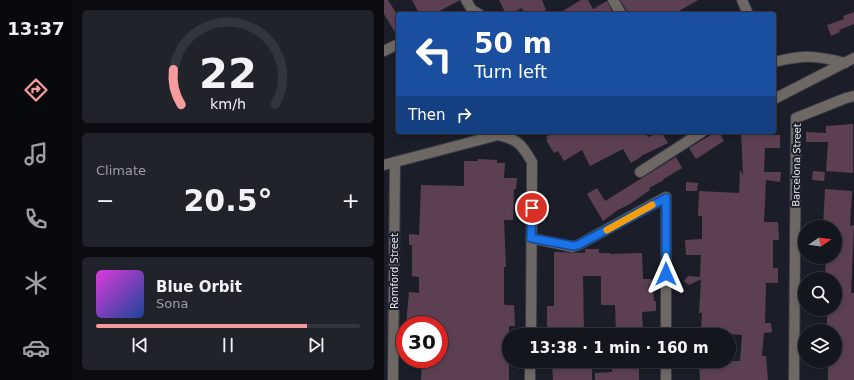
<!DOCTYPE html>
<meta charset="utf-8">
<style>
:root{--surface:#14161e;--page:#21232b;--text:#f1f3f6;--muted:#9d9fa4;--line:#33353c;--accent:#f59b9e}
body{margin:0;font-family:"DejaVu Sans",sans-serif;background:var(--page);color:var(--text);height:100vh;display:flex;flex-direction:column;font-size:15px;white-space:nowrap}
*{box-sizing:border-box;margin:0}
p{font-size:13px;color:var(--muted)}
.icon{flex:none;width:22px;height:22px;fill:none;stroke:currentColor;stroke-width:2;stroke-linecap:round;stroke-linejoin:round}
.map{position:relative;flex:1;overflow:hidden}
.side{display:flex;flex-direction:column;gap:10px;padding:10px;background:#0b0c10;width:312px}
.side>*{flex:none}
.hud{position:absolute;left:12px;top:12px;width:380px;height:122px;border-radius:4px;box-shadow:0 2px 6px #0003,0 0 0 1px var(--line);background:#1a4fa0;color:#fff;overflow:hidden}
.needle{width:26px;rotate:77deg}
.buttons{position:absolute;left:414px;top:220px;display:grid;gap:8px}
.buttons a{display:grid;place-items:center;width:44px;height:44px;border-radius:50%;background:var(--surface);box-shadow:0 2px 6px #0003,0 0 0 1px var(--line);font-size:20px}
.speed{position:absolute;left:12px;top:316px;display:flex;gap:8px;font-size:20px;font-weight:700;text-align:center}
.speed>*{display:grid;place-content:center;width:52px;height:52px;border-radius:50%;background:var(--surface);box-shadow:0 2px 6px #0003,0 0 0 1px var(--line);line-height:1}
.speed .limit{border:6px solid #d22;background:#fff;color:#111}
.pin{position:absolute;display:grid;place-items:center;width:34px;height:34px;color:#fff;margin:-17px;border:2px solid #fff;border-radius:50%;box-shadow:0 1px 4px #0007}
.me{position:absolute;width:44px;margin:-22px;rotate:0deg;stroke-linejoin:round;filter:drop-shadow(0 0 3px #0008)}
.turn{display:flex;align-items:center;gap:14px;height:84px;padding:0 12px;font-size:18px}
.turn .icon{width:52px;height:52px;stroke-width:2.5}
.turn b{display:block;font-size:28px;line-height:34px}
.then{display:flex;align-items:center;height:38px;padding:0 12px;background:#0003;gap:8px;font-size:15px}
.big{font-size:30px;font-weight:600;line-height:1.1}
.side .card{flex:1;display:flex;flex-direction:column;justify-content:center;gap:6px;min-width:0;padding:0 14px;border-radius:6px;background:var(--page)}
.side .dial{align-items:center;gap:0}
.dial svg{height:104px;overflow:visible;fill:none;stroke:var(--line);stroke-width:7;stroke-linecap:round;text-anchor:middle}
.dial text{fill:var(--text);stroke:none}
.song{display:flex;align-items:center;gap:12px}
.cover{width:48px;height:48px;border-radius:6px;background:linear-gradient(135deg,hsl(300 70% 55%),hsl(220 70% 35%))}
.played{height:4px;border-radius:2px;background:linear-gradient(90deg,var(--accent) 80%,var(--line) 80%)}
.keys{display:flex;justify-content:space-around;direction:ltr}
.heat{display:flex;justify-content:space-between;align-items:center;font-size:22px;direction:ltr}
.trip{position:absolute;left:118px;top:328px;width:234px;height:40px;border-radius:20px;background:var(--surface);box-shadow:0 2px 6px #0003,0 0 0 1px var(--line);font-weight:600;line-height:40px;text-align:center}
main{display:flex;flex:1;min-height:0}
.dock{display:flex;flex-direction:column;width:72px;justify-content:space-around;align-items:center;background:#08090c;color:var(--muted)}
.dock .icon{width:28px;height:28px}
.dock .selected{color:var(--accent)}
.dock b{font-size:18px;color:var(--text)}
.map>svg:first-child{display:block}
.building{fill:#5c4052}
.lines{fill:none;stroke-linecap:round;stroke-linejoin:round}
.minor-casing{stroke:#383b44;stroke-width:12}
.minor{stroke:#6e6865;stroke-width:10}
.route-casing{stroke:#114b97;stroke-width:10}
.route{stroke:#1a73e8;stroke-width:7}
.slow{stroke:#f59e0b;stroke-width:7}
.labels{text-anchor:middle;stroke-width:4;stroke-linejoin:round;paint-order:stroke}
.street-label{font-size:10px;fill:#e8eaf1;stroke:#1b1e28}
</style>
<main>
<nav class="dock">
<b>13:37</b>
<svg class="icon selected" aria-label="directions" viewBox="0 0 24 24"><path d="M12 3l9 9-9 9-9-9zM9 14v-3h6M13 9l2 2-2 2"/></svg>
<svg class="icon" aria-label="music" viewBox="0 0 24 24"><path d="M9 18V5l10-2v13"/><circle cx="6" cy="18" r="3"/><circle cx="16" cy="16" r="3"/></svg>
<svg class="icon" aria-label="phone" viewBox="0 0 24 24"><path d="M5 4h4l2 5-3 2q2 4 5 5l2-3 5 2v4C11 20 4 13 5 4z"/></svg>
<svg class="icon" aria-label="climate" viewBox="0 0 24 24"><path d="M12 3v18M4 7l16 10M4 17L20 7"/></svg>
<svg class="icon" aria-label="car" viewBox="0 0 24 24"><path d="M5 17H2v-5l4-1 3-4h7l3 4 3 1v5h-3M9 17h6M6 11h13"/><circle cx="7" cy="17" r="2"/><circle cx="17" cy="17" r="2"/></svg>
</nav>
<section class="side">
<div class="card dial"><svg viewBox="0 0 100 80">
<path d="M14 69A42 42 0 1 1 86 69"/>
<path d="M14 69A42 42 0 0 1 8 42" stroke="#f59b9e"/>
<text x="50" y="56" font-size="32" font-weight="700">22</text>
<text x="50" y="72" font-size="11">km/h</text>
</svg></div>
<div class="card"><p>Climate</p>
<div class="heat"><a>−</a><b class="big">20.5°</b><a>+</a></div>
</div>
<div class="card">
<div class="song"><i class="cover"></i><div><b>Blue Orbit</b><p>Sona</p></div></div>
<div class="played"></div>
<div class="keys"><svg class="icon" aria-label="previous" viewBox="0 0 24 24"><path d="M18 5L8 12l10 7zM5 5v14"/></svg><svg class="icon" aria-label="pause" viewBox="0 0 24 24"><path d="M8 5v14M16 5v14"/></svg><svg class="icon" aria-label="next" viewBox="0 0 24 24"><path d="M6 5l10 7-10 7zM19 5v14"/></svg></div>
</div>
</section>
<div class="map">
<svg width="470" height="380" viewBox="0 0 470 380">
<rect width="100%" height="100%" fill="#1b1e28"/>
<!-- building -->
<g class="building">
<polygon points="0,0 4,0 14,16 14,37 0,14"/>
<polygon points="28,0 76,0 50,14 41,14 39,11 35,13"/>
<polygon points="115,0 158,0 162,10 153,14 140,14 138,8 126,14 122,14"/>
<polygon points="197,0 204,0 209,9 223,1 228,12 225,14 174,14"/>
<polygon points="236,0 314,0 290,14 245,14"/>
<polygon points="470,12 470,24 455,30 456,32 447,36 443,25 460,19 459,16"/>
<polygon points="469,124 469,173 442,171 444,142 422,142 422,132 442,133 442,126"/>
<polygon points="169,132 261,132 264,137 277,132 284,143 257,156 257,157 247,163 239,149 206,166 198,150 180,161 174,151 170,153 162,140 164,139 162,137"/>
<polygon points="332,132 335,132 340,141 312,159 305,148"/>
<polygon points="357,132 384,132 385,135 396,135 396,148 381,148 380,172 397,172 396,182 382,180 380,222 394,222 395,240 389,240 389,268 394,268 394,283 382,283 381,323 387,323 388,332 380,333 378,356 382,356 384,380 316,380 315,361 356,361 358,335 317,332 318,313 315,313 317,279 305,285 300,281 304,276 316,277 317,255 302,255 301,240 318,239 318,216 314,216 315,191 355,193 356,170 359,175"/>
<polygon points="292,157 298,168 278,180 280,180 265,188 266,190 246,204 234,210 219,221 203,194 213,188 221,201"/>
<polygon points="94,159 113,160 113,163 121,163 120,178 133,178 132,189 130,189 129,220 120,220 122,267 120,267 120,303 121,305 130,305 131,326 125,326 125,380 37,380 38,360 55,361 55,325 22,325 25,292 35,293 35,277 28,276 28,245 25,245 25,234 35,235 37,185 80,186 80,161 94,161"/>
<polygon points="429,171 441,172 440,181 428,180"/>
<polygon points="302,182 314,183 313,191 302,191"/>
<polygon points="441,189 468,191 466,226 470,225 467,293 470,293 470,380 444,380 444,361 451,361 451,331 443,331 443,318 444,309 451,309 451,279 441,279 442,257 451,257 451,227 439,227"/>
<polygon points="201,249 215,249 215,253 226,253 226,254 258,253 259,279 268,279 270,301 272,301 272,311 258,312 259,332 232,333 231,305 217,305 217,276 199,276 200,333 163,332 163,306 170,306 170,252 201,253"/>
<polygon points="172,361 208,361 208,380 169,380 168,363 171,363"/>
<polygon points="228,361 255,361 255,380 211,380 211,373 228,372"/>
</g>
<g class="lines">
<defs>
<g id="minor">
<polyline points="82,0 88,10 95,14"/>
<polyline points="229,0 237,14"/>
<polyline points="358,0 364,14"/>
<polyline points="0,51 14,44"/>
<path d="M390,62C420,55 431,55 461,63"/>
<polyline points="390,99 470,58"/>
<path d="M0,165L114,135C134,139 138,145 148,162L147,335"/>
<polyline points="256,172 318,132"/>
<polyline points="147,238 189,247 196,244 282,197 282,335"/>
<polyline points="282,361 282,380"/>
<polyline points="9,380 11,162"/>
<polyline points="146,380 146,361"/>
<polyline points="410,380 412,118 462,98 470,96"/>
</g>
</defs>
<!-- minor casing -->
<use href="#minor" class="minor-casing"/>
<!-- minor -->
<use href="#minor" class="minor"/>
</g>
<g class="lines">
<defs>
<polyline id="route" points="148,208 147,238 190,246 196,244 282,198 282,274"/>
</defs>
<!-- route casing -->
<use href="#route" class="route-casing"/>
<!-- route -->
<use href="#route" class="route"/>
<!-- slow -->
<polyline class="slow" points="223,230 268,205"/>
</g>
<g class="labels">
<!-- street labels -->
<g class="street-label">
<text transform="translate(412 165) rotate(-89)" y="4">Barcelona Street</text>
<text transform="translate(10 271) rotate(-90)" y="4">Romford Street</text>
</g>
</g>
</svg>
<div class="buttons">
<a><svg class="needle" viewBox="-14 -14 28 28"><path d="M0-13l5 13h-10z" fill="#e53935"/><path d="M0 13l5-13h-10z" fill="#9d9fa4"/></svg></a>
<a><svg class="icon" aria-label="search" viewBox="0 0 24 24"><circle cx="10" cy="10" r="6"/><path d="M15 15l6 6"/></svg></a>
<a><svg class="icon" aria-label="layers" viewBox="0 0 24 24"><path d="M12 4l9 5-9 5-9-5zM3 14l9 5 9-5"/></svg></a>
</div>
<div class="speed"><div class="limit">30</div></div>
<div class="pin" style="left:148px;top:208px;background:#d93025"><svg class="icon" aria-label="arrive" viewBox="0 0 24 24"><path d="M6 21V4h12l-3 4 3 4H6"/></svg></div>
<svg class="me" style="left:282px;top:274px" viewBox="-20 -20 40 40"><path d="M0-17L14 15 0 8-14 15z" fill="#1a73e8" stroke="#fff" stroke-width="4"/></svg>
<div class="trip">13:38 · 1 min · 160 m</div>
<div class="hud">
<div class="turn"><svg class="icon" aria-label="left" viewBox="0 0 24 24"><path d="M17 20v-9H6M10 6l-5 5 5 5"/></svg><div><b>50 m</b>Turn left</div></div>
<div class="then">Then<svg class="icon" aria-label="right" viewBox="0 0 24 24"><path d="M7 20v-9h11M14 6l5 5-5 5"/></svg></div>
</div>
</div>
</main>
